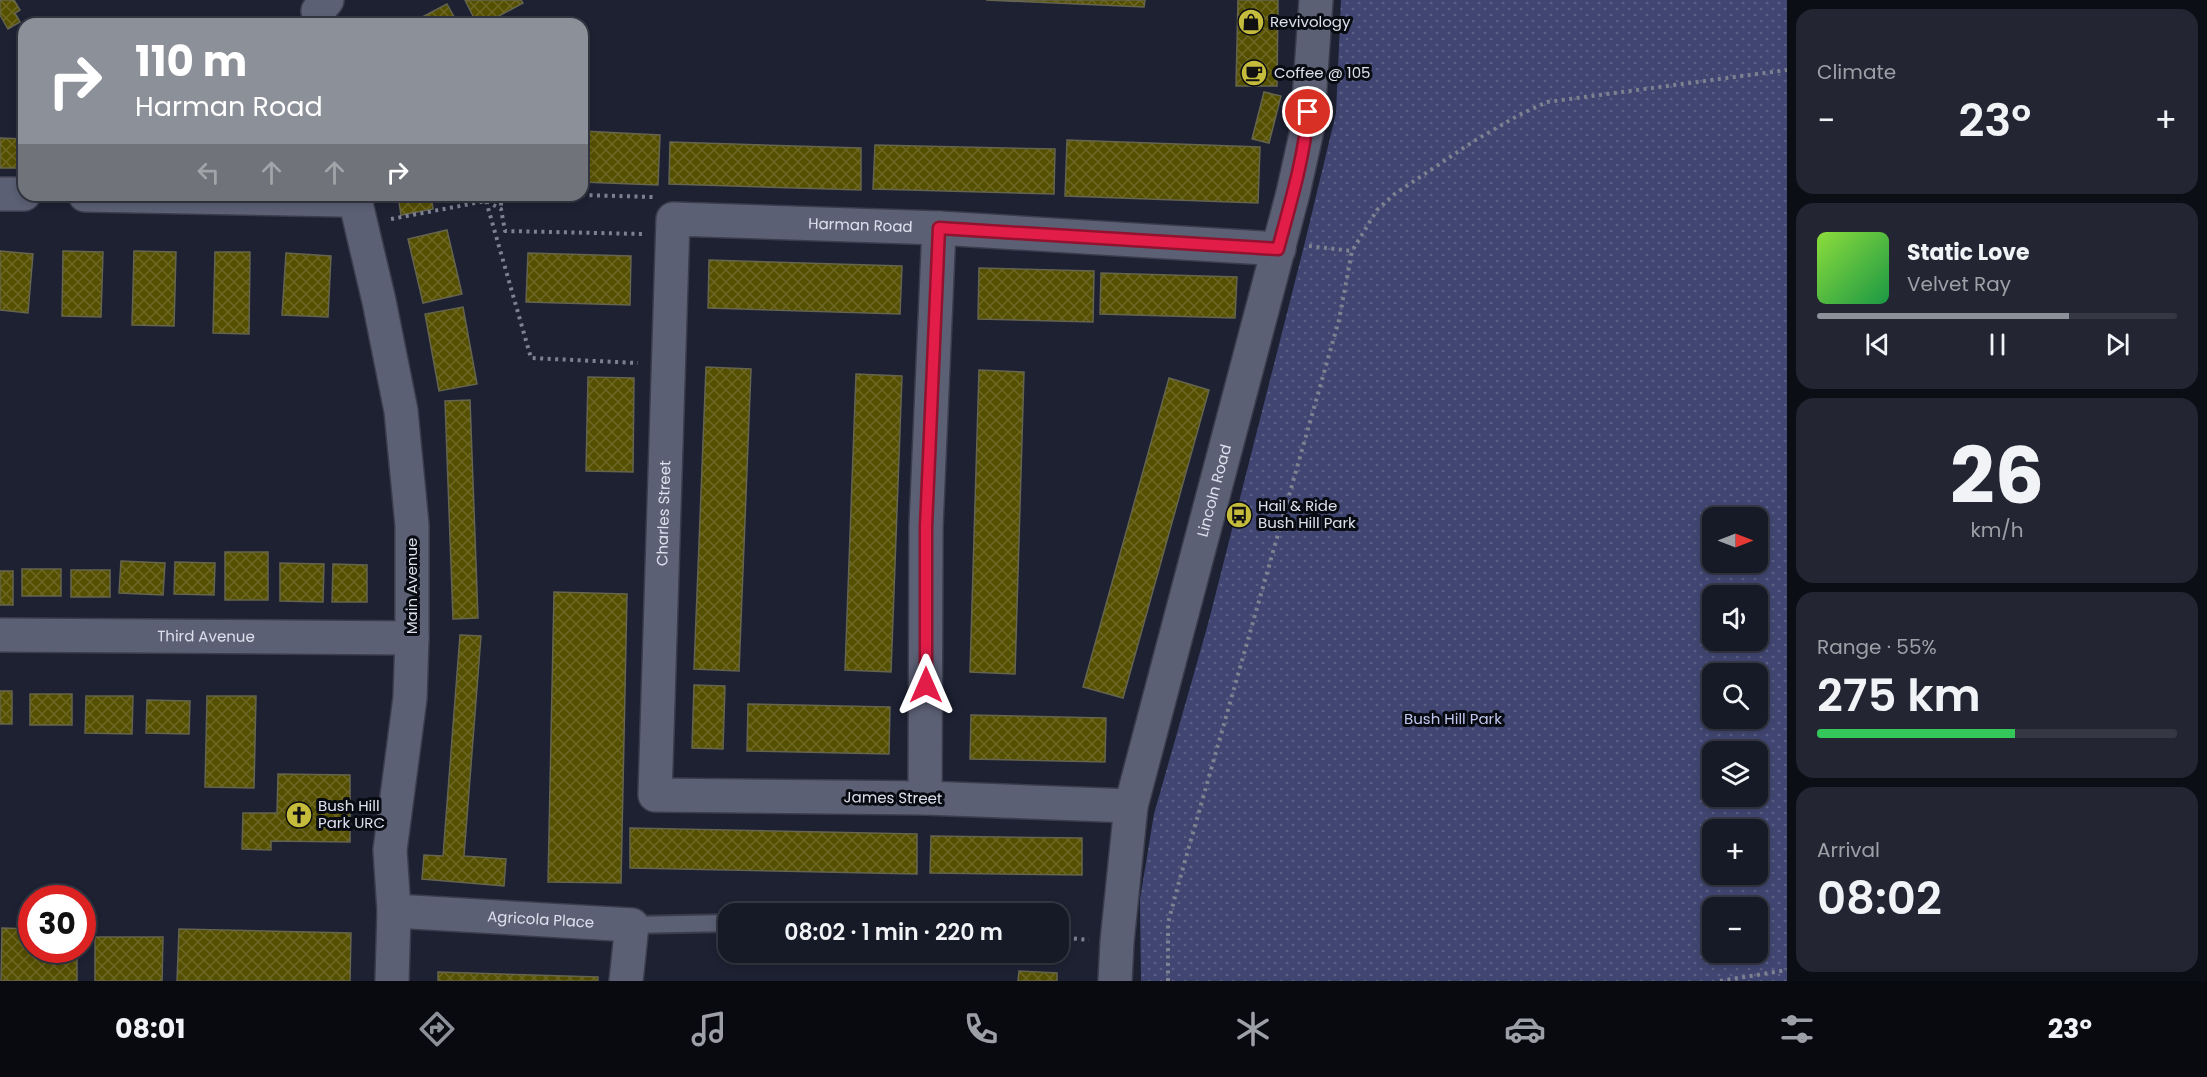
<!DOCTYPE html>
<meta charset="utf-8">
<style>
:root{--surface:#161926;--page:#232632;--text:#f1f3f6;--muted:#9ea0a7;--line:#353843;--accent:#8c9099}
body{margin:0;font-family:Poppins,sans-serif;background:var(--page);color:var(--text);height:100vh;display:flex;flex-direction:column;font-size:22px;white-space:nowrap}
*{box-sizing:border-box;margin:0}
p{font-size:20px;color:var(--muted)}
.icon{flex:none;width:33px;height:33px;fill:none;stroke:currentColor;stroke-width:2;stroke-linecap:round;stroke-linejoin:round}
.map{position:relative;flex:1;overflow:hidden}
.drawer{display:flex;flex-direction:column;gap:9px;padding:9px;background:#0c0e15;width:420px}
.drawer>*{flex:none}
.banner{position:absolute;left:18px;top:18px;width:570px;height:183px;border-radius:18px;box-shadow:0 3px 9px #0003,0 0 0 2px var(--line);background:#8c9099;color:#fff;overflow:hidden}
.needle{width:39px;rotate:90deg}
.fabs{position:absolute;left:1702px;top:507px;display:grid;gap:12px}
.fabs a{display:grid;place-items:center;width:66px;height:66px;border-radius:12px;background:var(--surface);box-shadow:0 3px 9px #0003,0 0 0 2px var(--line);font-size:30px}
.speed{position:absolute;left:18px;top:885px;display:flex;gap:12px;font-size:30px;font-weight:700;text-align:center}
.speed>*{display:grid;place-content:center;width:78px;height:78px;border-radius:50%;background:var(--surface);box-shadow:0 3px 9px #0003,0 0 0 2px var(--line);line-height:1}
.speed .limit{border:9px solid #d22;background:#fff;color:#111}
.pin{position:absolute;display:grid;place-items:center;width:51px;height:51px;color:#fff;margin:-26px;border:3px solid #fff;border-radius:50%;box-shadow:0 2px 6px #0007}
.me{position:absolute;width:66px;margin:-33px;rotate:0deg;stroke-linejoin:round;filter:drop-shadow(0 0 4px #0008)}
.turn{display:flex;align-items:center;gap:21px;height:126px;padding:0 18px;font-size:27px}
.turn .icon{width:78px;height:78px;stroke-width:2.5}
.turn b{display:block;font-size:42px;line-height:51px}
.lanes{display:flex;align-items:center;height:57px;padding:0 18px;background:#0003;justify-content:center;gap:30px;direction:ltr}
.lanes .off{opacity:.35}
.big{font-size:45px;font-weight:600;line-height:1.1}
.drawer .widget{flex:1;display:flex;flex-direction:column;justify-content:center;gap:9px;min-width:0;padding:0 21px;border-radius:18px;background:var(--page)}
.drawer .dial{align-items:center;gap:0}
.dial b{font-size:78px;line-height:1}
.song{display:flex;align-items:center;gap:18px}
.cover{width:72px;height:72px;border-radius:9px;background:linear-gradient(135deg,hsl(90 70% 55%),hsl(140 70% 35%))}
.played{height:6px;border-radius:3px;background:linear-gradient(90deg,var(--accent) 70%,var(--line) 70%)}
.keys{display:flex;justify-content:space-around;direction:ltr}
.heat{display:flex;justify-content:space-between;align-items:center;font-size:33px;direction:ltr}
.charge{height:9px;border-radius:4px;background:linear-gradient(90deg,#34c759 55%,var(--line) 0)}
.trip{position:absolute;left:718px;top:903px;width:351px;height:60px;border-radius:18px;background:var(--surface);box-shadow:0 3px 9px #0003,0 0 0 2px var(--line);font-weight:600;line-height:60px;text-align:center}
.dock{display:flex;height:96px;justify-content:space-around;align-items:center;background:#090a0f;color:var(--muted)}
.dock .icon{width:42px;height:42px}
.dock .selected{color:var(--accent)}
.dock b{font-size:27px;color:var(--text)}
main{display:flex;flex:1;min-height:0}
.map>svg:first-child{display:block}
.park{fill:url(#park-dots);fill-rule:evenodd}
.building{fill:url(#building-cross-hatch);stroke:#65644e;stroke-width:1.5}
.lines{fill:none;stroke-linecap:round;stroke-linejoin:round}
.service-casing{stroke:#3b3d4c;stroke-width:20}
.minor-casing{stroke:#3b3d4c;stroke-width:36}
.path{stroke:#7e8190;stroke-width:4;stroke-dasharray:3 4.5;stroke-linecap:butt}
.service{stroke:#5c6075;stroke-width:16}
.minor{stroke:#5c6075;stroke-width:33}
.route-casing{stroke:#92132f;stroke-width:15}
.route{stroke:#e11d48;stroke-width:10}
.labels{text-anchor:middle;stroke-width:6;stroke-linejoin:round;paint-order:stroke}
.poi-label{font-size:15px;fill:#dde0ec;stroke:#090b12;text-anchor:start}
.street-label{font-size:15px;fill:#dde0ec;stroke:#090b12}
.park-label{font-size:15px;fill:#c0c8f0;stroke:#090b12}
</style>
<main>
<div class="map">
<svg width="1787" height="981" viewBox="0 0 1787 981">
<defs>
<pattern id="park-dots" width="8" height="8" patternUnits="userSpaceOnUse" patternTransform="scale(1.5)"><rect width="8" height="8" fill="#404671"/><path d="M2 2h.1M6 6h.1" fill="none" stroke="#5b6085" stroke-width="1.8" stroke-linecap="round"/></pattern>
<pattern id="building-cross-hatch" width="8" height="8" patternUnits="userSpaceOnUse" patternTransform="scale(1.5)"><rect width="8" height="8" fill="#554f00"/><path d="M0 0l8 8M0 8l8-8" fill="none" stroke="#6d6825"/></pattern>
</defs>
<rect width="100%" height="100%" fill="#1d2132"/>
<!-- park -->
<path class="park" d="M1341,0H1787V981H1141L1140,899L1154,814L1208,624L1304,246L1336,113ZM1713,518H1758V562H1713ZM1713,596H1758V640H1713ZM1713,674H1758V718H1713ZM1713,752H1758V796H1713ZM1713,830H1758V874H1713ZM1713,908H1758V952H1713Z"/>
<!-- building -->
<g class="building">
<polygon points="0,0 14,0 20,10 15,13 20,22 8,29 0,15"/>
<polygon points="465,0 521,0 523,3 484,24 477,24"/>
<polygon points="986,0 1145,0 1144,7"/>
<polygon points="1238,0 1278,0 1277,86 1236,86"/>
<polygon points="447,4 458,24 409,24"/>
<polygon points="1264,92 1281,96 1269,143 1252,139"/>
<polygon points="582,131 660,135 658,185 582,182"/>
<polygon points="0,138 24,139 24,168 0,168"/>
<polygon points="1067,140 1260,147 1258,203 1065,196"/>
<polygon points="670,142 861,148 861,190 669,184"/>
<polygon points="875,145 1055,149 1054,194 873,189"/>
<polygon points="398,195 431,195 433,209 401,215"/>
<polygon points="447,230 462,294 423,303 408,239"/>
<polygon points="0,251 33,254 28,313 0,310"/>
<polygon points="63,251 103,252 101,317 62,316"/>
<polygon points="134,251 176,252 174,326 132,325"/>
<polygon points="215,252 250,252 249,334 213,333"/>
<polygon points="286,253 331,256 328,317 282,315"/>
<polygon points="528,253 631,256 630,305 526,302"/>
<polygon points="709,260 902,266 900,314 708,308"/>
<polygon points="979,268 1094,271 1093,322 978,319"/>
<polygon points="1101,273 1237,277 1235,318 1100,314"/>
<polygon points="463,307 477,384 439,391 425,314"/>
<polygon points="706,367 751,369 739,671 694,669"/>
<polygon points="979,370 1024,372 1015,674 970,672"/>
<polygon points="856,374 902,376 891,672 845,670"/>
<polygon points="588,377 634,378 633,472 586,471"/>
<polygon points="1169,378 1209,390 1123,698 1083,687"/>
<polygon points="470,400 478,618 453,619 445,401"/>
<rect x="225" y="552" width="43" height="48"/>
<polygon points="121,561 165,563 163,595 119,593"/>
<polygon points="175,562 215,563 214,595 174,594"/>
<polygon points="280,563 324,564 323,602 280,601"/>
<polygon points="333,564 367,565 367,602 332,602"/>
<rect x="22" y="569" width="39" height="27"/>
<rect x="71" y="570" width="39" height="27"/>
<rect x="0" y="571" width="13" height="34"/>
<polygon points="554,592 627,594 621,883 548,882"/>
<polygon points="460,635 481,636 464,856 506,859 504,886 422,879 424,855 443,856"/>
<polygon points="694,685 725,686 723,749 692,748"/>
<rect x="0" y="691" width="12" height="33"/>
<rect x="30" y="694" width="42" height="31"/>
<polygon points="86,696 133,696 132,734 85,733"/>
<polygon points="207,696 256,696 254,788 205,787"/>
<polygon points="147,700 190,701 189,734 146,733"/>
<polygon points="748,704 890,707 889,754 747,751"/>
<polygon points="971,715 1106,718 1105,762 970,759"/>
<polygon points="278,774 350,775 350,842 271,841 271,850 242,849 243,813 277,813"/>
<polygon points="630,828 917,834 917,874 630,868"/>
<polygon points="931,836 1082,838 1082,875 930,873"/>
<polygon points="2,928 32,929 32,950 77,950 77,981 1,981"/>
<polygon points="179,929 351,933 350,981 177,981"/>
<polygon points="95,937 163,937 162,981 95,981"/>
<polygon points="1019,971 1057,973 1057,981 1018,981"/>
<polygon points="438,972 598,977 598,981 438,981"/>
</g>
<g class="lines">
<defs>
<polyline id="service" points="632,925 729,923"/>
<g id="minor">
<polyline points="321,24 318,11 327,0"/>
<polyline points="0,194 24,194"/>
<polyline points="85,195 341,200 354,198"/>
<polyline points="354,195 379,301 401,411 412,525 412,638 410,698 390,850 394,911 392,981"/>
<path id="s1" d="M0,635L412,638"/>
<polyline points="925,798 926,527 939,228"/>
<path id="s2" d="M1131,806L925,798L655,795L673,219L939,228L1279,249"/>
<path id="s3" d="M394,911L632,925L626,981"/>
<path id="s4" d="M1115,981L1117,942L1131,806L1293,193L1307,130L1316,0"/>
</g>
</defs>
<!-- service casing -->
<use href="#service" class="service-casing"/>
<!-- minor casing -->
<use href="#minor" class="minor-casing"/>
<!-- path -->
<g class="path">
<polyline points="501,195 501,209"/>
<polyline points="582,195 653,197"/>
<polyline points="486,201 531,358 638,363"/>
<polyline points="391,219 486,201 501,209 505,231 643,234"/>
<polyline points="1309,246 1352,251"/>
<polyline points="1059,937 1089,940"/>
<polyline points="1168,981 1168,923 1179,882 1339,320 1352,251 1377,210 1396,193 1474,141 1519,115 1547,102 1787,70"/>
<polyline points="1720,981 1787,970"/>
</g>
<!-- service -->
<use href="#service" class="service"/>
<!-- minor -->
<use href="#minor" class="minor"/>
</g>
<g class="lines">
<defs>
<path id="route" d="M926,685V527L939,228L1278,249C1290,204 1304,159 1308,112"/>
</defs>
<!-- route casing -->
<use href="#route" class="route-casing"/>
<!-- route -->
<use href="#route" class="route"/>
</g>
<!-- icons -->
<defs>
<symbol id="shop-disc" viewBox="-11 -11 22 22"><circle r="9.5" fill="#c6bc3c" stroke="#090b12"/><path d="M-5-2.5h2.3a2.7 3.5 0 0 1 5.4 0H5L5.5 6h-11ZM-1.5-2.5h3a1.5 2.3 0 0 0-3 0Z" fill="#111"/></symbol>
<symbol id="cafe-disc" viewBox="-11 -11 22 22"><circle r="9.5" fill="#c6bc3c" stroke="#090b12"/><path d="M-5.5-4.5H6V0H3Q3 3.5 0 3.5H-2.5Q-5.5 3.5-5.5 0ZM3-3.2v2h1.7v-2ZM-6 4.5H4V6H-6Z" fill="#111"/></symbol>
<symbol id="bus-disc" viewBox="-11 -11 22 22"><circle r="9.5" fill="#c6bc3c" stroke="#090b12"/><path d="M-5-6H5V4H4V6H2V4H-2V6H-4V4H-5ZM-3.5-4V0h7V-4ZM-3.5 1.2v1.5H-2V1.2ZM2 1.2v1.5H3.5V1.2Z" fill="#111"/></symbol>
<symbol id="church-disc" viewBox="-11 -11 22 22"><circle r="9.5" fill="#c6bc3c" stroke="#090b12"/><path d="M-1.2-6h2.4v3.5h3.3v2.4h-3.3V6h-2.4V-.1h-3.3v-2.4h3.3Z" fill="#111"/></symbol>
</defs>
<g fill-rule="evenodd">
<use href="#shop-disc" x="1236" y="7" width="30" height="30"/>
<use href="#cafe-disc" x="1239" y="58" width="30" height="30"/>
<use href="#bus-disc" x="1224" y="500" width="30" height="30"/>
<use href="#church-disc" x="284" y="800" width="30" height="30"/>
</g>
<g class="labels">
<!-- poi labels -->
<g class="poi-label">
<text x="1270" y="27">Revivology</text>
<text x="1274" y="78">Coffee @ 105</text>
<text x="1258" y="511">Hail &amp; Ride<tspan x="1258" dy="17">Bush Hill Park</tspan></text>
<text x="318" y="811">Bush Hill<tspan x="318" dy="17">Park URC</tspan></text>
</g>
<!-- street labels -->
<g class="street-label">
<text dy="5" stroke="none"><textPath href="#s2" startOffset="1240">Harman Road</textPath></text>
<text dy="5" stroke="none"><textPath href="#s4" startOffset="502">Lincoln Road</textPath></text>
<text dy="5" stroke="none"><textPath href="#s2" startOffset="758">Charles Street</textPath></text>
<text transform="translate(412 586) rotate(-90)" y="5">Main Avenue</text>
<text dy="5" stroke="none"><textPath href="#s1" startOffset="206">Third Avenue</textPath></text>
<text transform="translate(893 798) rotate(1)" y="5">James Street</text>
<text dy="5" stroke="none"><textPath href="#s3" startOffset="147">Agricola Place</textPath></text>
</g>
<!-- park labels -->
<g class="park-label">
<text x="1453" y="724">Bush Hill Park</text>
</g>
</g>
</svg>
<div class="fabs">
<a><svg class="needle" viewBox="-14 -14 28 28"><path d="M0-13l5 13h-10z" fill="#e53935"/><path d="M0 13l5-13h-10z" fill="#9ea0a7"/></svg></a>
<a><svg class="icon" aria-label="sound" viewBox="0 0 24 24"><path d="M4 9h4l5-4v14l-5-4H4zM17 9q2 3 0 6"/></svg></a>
<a><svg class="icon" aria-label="search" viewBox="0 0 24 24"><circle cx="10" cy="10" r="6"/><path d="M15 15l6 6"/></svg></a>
<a><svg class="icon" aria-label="layers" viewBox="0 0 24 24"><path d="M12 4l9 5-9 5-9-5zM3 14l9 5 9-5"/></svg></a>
<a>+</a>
<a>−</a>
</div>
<div class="speed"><div class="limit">30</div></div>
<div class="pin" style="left:1308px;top:112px;background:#d93025"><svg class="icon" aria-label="arrive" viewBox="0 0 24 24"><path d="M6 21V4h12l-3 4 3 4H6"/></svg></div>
<svg class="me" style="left:926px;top:685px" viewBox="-20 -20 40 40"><path d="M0-17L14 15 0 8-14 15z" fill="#e11d48" stroke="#fff" stroke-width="4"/></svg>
<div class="trip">08:02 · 1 min · 220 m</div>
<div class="banner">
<div class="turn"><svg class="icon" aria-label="right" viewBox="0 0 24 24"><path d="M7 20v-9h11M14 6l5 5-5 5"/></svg><div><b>110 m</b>Harman Road</div></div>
<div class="lanes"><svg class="icon off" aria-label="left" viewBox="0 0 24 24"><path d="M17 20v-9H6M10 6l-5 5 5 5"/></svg><svg class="icon off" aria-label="ahead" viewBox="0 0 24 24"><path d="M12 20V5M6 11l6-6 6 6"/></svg><svg class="icon off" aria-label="ahead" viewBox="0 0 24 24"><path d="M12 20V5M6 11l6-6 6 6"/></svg><svg class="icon" aria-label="right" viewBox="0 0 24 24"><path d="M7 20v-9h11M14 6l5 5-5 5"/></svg></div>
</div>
</div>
<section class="drawer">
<div class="widget"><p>Climate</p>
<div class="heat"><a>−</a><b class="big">23°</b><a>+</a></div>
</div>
<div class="widget">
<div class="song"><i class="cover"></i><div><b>Static Love</b><p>Velvet Ray</p></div></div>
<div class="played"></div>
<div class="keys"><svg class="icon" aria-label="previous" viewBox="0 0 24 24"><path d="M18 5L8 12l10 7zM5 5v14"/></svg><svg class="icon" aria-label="pause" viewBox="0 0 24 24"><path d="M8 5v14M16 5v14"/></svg><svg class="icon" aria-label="next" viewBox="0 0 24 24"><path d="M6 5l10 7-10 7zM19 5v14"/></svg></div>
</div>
<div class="widget dial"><b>26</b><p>km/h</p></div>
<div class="widget"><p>Range · 55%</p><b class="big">275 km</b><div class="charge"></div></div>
<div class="widget"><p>Arrival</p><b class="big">08:02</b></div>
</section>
</main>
<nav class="dock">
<b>08:01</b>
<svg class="icon selected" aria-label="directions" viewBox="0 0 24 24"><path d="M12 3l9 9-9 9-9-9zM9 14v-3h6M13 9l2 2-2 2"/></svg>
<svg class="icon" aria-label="music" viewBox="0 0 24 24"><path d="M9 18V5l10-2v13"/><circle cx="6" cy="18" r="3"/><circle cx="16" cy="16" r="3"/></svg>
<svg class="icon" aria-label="phone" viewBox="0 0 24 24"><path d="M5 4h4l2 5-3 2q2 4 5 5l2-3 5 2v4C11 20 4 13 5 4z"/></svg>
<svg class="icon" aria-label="climate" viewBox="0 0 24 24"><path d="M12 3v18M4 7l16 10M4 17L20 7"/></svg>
<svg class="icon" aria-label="car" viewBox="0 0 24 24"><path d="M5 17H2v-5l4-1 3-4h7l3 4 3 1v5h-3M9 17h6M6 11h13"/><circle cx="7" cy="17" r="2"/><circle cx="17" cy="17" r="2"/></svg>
<svg class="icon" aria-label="filters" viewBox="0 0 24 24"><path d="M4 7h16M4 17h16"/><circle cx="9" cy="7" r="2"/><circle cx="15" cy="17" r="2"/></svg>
<b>23°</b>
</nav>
